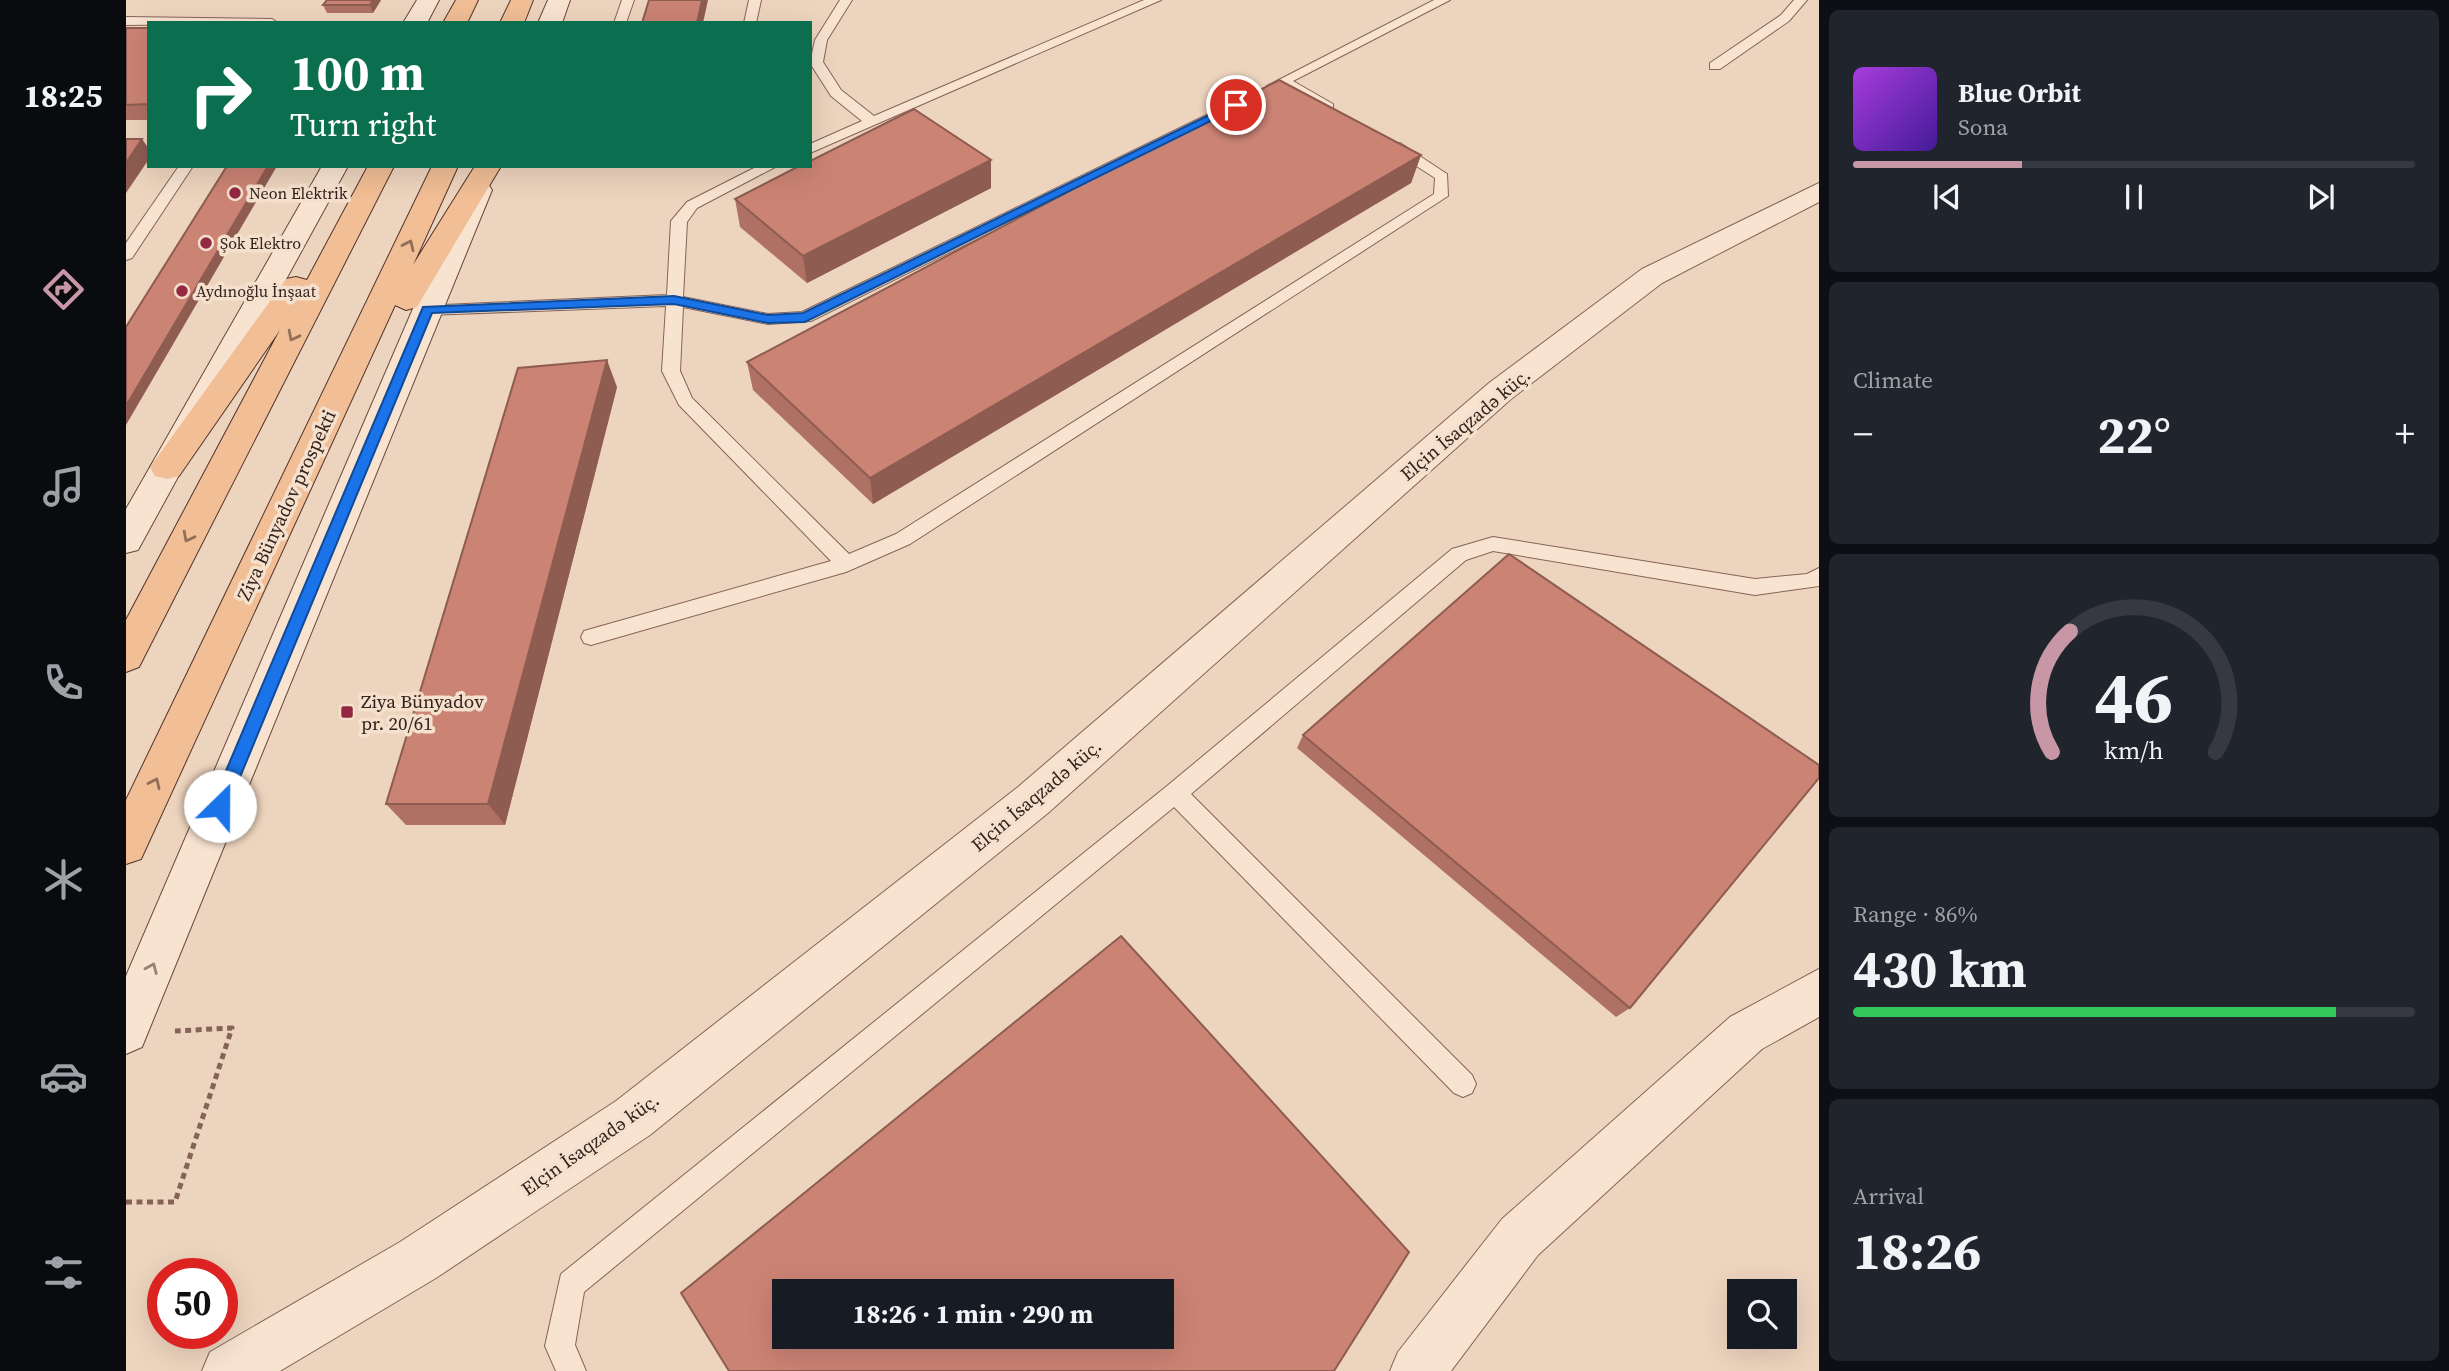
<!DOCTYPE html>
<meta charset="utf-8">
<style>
:root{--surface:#171b24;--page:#20242c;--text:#f1f3f6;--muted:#9ea1a6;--line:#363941;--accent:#c797a5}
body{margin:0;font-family:"Source Serif 4",serif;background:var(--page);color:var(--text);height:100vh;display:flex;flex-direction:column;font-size:26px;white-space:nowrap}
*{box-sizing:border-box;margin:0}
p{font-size:23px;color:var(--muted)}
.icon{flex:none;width:38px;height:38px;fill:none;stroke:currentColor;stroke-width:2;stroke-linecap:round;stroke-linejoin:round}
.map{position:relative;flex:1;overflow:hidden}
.side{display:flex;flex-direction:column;gap:10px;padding:10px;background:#0d0f14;width:630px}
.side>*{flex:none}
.banner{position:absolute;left:21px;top:21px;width:665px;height:147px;border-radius:0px;box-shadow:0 7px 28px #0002;background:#0b6e4f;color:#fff;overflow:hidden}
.fabs{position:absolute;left:1601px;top:1279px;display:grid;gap:14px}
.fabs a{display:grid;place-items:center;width:70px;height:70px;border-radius:0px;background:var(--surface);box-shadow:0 7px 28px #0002;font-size:35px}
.speed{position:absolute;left:21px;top:1258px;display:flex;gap:14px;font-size:35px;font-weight:700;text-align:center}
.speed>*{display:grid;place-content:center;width:91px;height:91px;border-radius:50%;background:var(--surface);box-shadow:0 7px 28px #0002;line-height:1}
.speed .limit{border:10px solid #d22;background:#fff;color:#111}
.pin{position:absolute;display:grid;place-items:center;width:60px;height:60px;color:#fff;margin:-30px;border:4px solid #fff;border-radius:50%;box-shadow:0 2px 7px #0007}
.me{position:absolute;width:77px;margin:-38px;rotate:23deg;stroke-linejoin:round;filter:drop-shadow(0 0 5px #0008)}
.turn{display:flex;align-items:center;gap:24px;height:147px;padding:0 28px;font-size:32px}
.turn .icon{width:91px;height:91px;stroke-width:2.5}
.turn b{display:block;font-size:49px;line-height:60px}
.big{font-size:52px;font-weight:700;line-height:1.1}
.side .widget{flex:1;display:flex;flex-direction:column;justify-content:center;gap:10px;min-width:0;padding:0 24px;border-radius:10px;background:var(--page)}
.side .dial{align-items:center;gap:0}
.dial svg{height:182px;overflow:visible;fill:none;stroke:var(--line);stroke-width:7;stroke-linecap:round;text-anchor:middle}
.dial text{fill:var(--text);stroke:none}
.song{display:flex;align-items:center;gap:21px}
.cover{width:84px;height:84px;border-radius:10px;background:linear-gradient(135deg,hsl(280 70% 55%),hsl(260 70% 35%))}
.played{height:7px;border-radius:4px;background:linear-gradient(90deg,var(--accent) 30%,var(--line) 30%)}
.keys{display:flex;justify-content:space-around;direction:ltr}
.heat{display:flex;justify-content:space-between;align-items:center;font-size:38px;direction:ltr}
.charge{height:10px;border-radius:5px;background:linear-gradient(90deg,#34c759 86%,var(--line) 0)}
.trip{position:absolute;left:646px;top:1279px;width:402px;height:70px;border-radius:0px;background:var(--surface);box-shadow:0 7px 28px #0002;font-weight:700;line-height:70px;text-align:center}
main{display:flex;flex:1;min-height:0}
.dock{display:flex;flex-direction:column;width:126px;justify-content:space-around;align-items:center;background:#090b0e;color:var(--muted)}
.dock .icon{width:49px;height:49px}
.dock .active{color:var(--accent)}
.dock b{font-size:32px;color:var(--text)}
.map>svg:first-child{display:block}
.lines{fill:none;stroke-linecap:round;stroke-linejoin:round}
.service-casing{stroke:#856457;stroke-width:2}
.minor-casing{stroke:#856457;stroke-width:2}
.secondary-casing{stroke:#67463a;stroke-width:2}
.primary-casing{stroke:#52342c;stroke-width:2}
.path{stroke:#856457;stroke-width:5;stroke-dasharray:6 4.5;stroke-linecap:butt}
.service{fill:#f8e3d1;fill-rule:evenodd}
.minor{fill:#f8e3d1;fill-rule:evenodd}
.secondary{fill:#f8e3d1;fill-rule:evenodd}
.primary{fill:#f1be95;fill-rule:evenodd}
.wall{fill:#af7164}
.shaded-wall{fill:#8e5c51}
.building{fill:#cb8374;stroke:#8e5c51;stroke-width:2;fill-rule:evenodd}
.oneway{stroke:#927058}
.oneway2{stroke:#968276}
.route{fill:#1a73e8;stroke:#114b97;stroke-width:2}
.poi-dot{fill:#942742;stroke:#f5e0cd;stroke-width:2.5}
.labels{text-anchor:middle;stroke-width:7;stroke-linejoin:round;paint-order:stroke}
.far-poi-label{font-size:16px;fill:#34221c;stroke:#f5e0cd;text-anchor:start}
.street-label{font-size:19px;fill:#34221c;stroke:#f5e0cd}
.poi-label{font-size:19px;fill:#34221c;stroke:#f5e0cd;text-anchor:start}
</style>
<main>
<nav class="dock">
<b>18:25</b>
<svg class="icon active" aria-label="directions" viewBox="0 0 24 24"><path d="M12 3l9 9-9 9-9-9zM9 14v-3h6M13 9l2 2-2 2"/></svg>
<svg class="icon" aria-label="music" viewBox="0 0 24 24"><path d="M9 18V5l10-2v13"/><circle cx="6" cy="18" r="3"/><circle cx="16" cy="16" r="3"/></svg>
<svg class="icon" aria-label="phone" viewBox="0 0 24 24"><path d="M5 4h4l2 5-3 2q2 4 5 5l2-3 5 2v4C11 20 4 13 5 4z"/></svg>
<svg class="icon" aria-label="climate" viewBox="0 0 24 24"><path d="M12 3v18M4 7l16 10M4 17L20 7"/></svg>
<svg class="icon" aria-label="car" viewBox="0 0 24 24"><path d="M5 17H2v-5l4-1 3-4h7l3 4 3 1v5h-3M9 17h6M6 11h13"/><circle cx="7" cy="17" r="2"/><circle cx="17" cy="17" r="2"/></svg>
<svg class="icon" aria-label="filters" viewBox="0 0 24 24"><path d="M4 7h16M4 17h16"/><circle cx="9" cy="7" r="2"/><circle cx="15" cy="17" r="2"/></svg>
</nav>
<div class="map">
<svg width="1693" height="1371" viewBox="0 0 1693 1371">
<rect width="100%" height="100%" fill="#edd4be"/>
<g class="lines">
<defs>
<g id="service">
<polygon points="496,0 508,0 500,23 488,23"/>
<polygon points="623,0 635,0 630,23 618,23"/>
<polygon points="714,0 726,0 701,40 697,62 715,90 748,116 1018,0 1035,0 684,153 684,144 736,121 705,96 684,63 689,40"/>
<polygon points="1308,0 1324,0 1167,81 1207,104 1207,110 1197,110 1157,87 1148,90 1141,86"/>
<polygon points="1668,0 1681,0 1663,21 1594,69 1584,69 1584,63 1655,15"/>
<polygon points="0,17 146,19 152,23 0,25"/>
<polygon points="1097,107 1102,108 1102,114 685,321 642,324 557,307 554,371 566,398 723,554 770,534 1308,194 1309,178 1264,149 1264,143 1274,143 1321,174 1322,196 784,544 720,572 465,645 458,643 455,637 458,631 465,629 705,561 553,405 536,371 540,306 301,315 293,310 295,306 541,295 545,221 561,202 632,166 651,166 571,208 561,222 557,297 642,314 676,312"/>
<polygon points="53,166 67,166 6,258 0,260 0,243"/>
<polygon points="1367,537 1629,579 1681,574 1693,568 1693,586 1629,595 1367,551 1340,560 1065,794 1346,1075 1350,1084 1346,1093 1337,1097 1328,1093 1048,807 458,1292 449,1345 460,1371 430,1371 419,1346 435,1274 1041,786 1326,549"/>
</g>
<g id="minor">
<polygon points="1693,183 1693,202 1536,283 1385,399 922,813 524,1135 310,1278 154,1371 76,1371 84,1352 274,1242 490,1101 892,787 1363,383 1516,269"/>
<polygon points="1693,969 1693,1017 1636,1049 1412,1255 1325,1371 1264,1371 1272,1352 1376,1219 1604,1017"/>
</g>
<g id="secondary">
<polygon points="291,0 313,0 301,23 277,23"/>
<polygon points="422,0 444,0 436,23 412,23"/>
<polygon points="196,166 222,166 12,550 0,553 0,509"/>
<polygon points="352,182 362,184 366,190 16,1047 0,1054 0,976 338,190 342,184"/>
</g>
<g id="primary">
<polygon points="330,0 352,0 341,23 317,23"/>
<polygon points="385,0 407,0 398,23 374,23"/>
<polygon points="242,166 268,166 13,667 0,672 0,620 154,330 53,476 41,479 29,476 24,467 160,279 170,277 181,280"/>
<polygon points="306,166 332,166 287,265 349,166 375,166 291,307 280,310 269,305 15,859 0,864 0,800"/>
</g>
</defs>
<!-- service casing -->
<use href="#service" class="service-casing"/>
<!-- minor casing -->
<use href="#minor" class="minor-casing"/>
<!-- secondary casing -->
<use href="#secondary" class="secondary-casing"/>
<!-- primary casing -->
<use href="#primary" class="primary-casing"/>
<!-- path -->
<polyline class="path" points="0,1202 49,1202 106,1028 49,1031"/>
<!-- service -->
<use href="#service" class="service"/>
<!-- minor -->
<use href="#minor" class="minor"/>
<!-- secondary -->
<use href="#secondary" class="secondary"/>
<!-- primary -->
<use href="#primary" class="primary"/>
</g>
<!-- wall -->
<g class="wall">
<polygon points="201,0 255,0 247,13 201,13 197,5"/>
<rect x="0" y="28" width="23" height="92"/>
<polygon points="1295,155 1285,183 747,504 627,390 621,362"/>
<polygon points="865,160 865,188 681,283 614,227 609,199"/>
<polygon points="491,387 379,825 280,825 260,804"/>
<polygon points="1177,735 1504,1008 1490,1017 1171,748"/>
</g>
<!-- shaded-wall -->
<g class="shaded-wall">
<polygon points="247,0 255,0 247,13 244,5"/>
<polygon points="576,0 582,0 577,23 571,23"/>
<polygon points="16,139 23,149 23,159 0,193 0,163"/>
<polygon points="1295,155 1285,183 747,504 744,478"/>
<polygon points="865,160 865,188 681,283 677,256"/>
<polygon points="142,166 151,166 0,425 0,406"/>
<polygon points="481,360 491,387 379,825 362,804"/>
</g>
<!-- building -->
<g class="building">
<polygon points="201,0 247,0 244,5 197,5"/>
<polygon points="523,0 576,0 571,23 516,23"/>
<polygon points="0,28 23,28 23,104 0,105"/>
<polygon points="1153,80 1295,155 744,478 621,362"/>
<polygon points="788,109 865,160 677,256 609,199 673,166 684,166 684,161"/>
<polygon points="0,139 16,139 0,163"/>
<polygon points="101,166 142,166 0,406 0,327"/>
<polygon points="481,360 362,804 260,804 392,368"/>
<polygon points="1383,554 1693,765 1693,778 1504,1008 1177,735"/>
<path d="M995,936L1283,1252L1208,1371H603L555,1293ZM658,1292H1036V1337H658Z"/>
</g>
<!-- one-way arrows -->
<defs><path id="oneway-chevron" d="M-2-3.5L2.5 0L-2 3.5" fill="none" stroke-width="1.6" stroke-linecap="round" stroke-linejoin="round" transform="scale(1.75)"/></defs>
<g class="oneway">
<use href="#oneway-chevron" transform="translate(283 245) rotate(-65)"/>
<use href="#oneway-chevron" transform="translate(167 336) rotate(117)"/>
<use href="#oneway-chevron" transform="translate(62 537) rotate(117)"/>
<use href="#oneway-chevron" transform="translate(29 783) rotate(-65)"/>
</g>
<use class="oneway2" href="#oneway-chevron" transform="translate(26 968) rotate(-67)"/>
<!-- route -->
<polygon class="route" points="1110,102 1115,105 1113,107 679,322 642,323 548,304 306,313 102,806 100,812 94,814 88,812 85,806 297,307 548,296 642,315 677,313"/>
<!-- markers -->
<g class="poi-dot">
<circle cx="109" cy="193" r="7"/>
<circle cx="80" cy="243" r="7"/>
<circle cx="56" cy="291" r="7"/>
<rect x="214" y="705" width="14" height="14" rx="3.5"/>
</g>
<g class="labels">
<!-- far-poi labels -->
<g class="far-poi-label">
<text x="123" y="199">Neon Elektrik</text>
<text x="94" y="249">Şok Elektro</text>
<text x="70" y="297">Aydınoğlu İnşaat</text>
</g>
<!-- street labels -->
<g class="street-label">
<text transform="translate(1339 424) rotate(-40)" y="7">Elçin İsaqzadə küç.</text>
<text transform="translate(160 505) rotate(-65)" y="7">Ziya Bünyadov prospekti</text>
<text transform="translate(910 795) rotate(-40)" y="7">Elçin İsaqzadə küç.</text>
<text transform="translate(464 1144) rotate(-35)" y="7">Elçin İsaqzadə küç.</text>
</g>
<!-- poi labels -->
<g class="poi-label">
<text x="235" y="708">Ziya Bünyadov<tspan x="235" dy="22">pr. 20/61</tspan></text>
</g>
</g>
</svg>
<div class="fabs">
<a><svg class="icon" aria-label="search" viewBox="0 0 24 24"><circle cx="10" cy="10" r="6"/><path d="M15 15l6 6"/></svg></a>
</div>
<div class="speed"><div class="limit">50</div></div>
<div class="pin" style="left:1110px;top:105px;background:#d93025"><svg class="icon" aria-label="arrive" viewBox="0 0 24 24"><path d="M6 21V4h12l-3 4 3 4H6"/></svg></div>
<svg class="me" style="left:94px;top:806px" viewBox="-20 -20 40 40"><circle r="19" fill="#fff"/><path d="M0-13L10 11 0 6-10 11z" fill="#1a73e8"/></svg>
<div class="trip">18:26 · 1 min · 290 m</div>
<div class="banner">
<div class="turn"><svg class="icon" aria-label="right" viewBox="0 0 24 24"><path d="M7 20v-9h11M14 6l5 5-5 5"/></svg><div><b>100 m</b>Turn right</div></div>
</div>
</div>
<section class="side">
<div class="widget">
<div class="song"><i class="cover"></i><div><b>Blue Orbit</b><p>Sona</p></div></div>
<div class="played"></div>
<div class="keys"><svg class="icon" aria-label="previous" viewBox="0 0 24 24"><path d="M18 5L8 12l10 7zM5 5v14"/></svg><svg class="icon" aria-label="pause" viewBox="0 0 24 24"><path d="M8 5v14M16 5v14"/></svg><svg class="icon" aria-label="next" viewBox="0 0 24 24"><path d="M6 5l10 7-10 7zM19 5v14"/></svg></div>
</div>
<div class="widget"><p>Climate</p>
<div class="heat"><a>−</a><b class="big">22°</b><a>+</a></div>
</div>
<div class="widget dial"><svg viewBox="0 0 100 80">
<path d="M14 69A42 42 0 1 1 86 69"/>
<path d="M14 69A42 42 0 0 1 22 16" stroke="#c797a5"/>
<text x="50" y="56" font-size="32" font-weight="700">46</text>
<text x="50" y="72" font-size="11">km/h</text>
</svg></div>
<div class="widget"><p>Range · 86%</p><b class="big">430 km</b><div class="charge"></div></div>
<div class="widget"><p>Arrival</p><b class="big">18:26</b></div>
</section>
</main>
